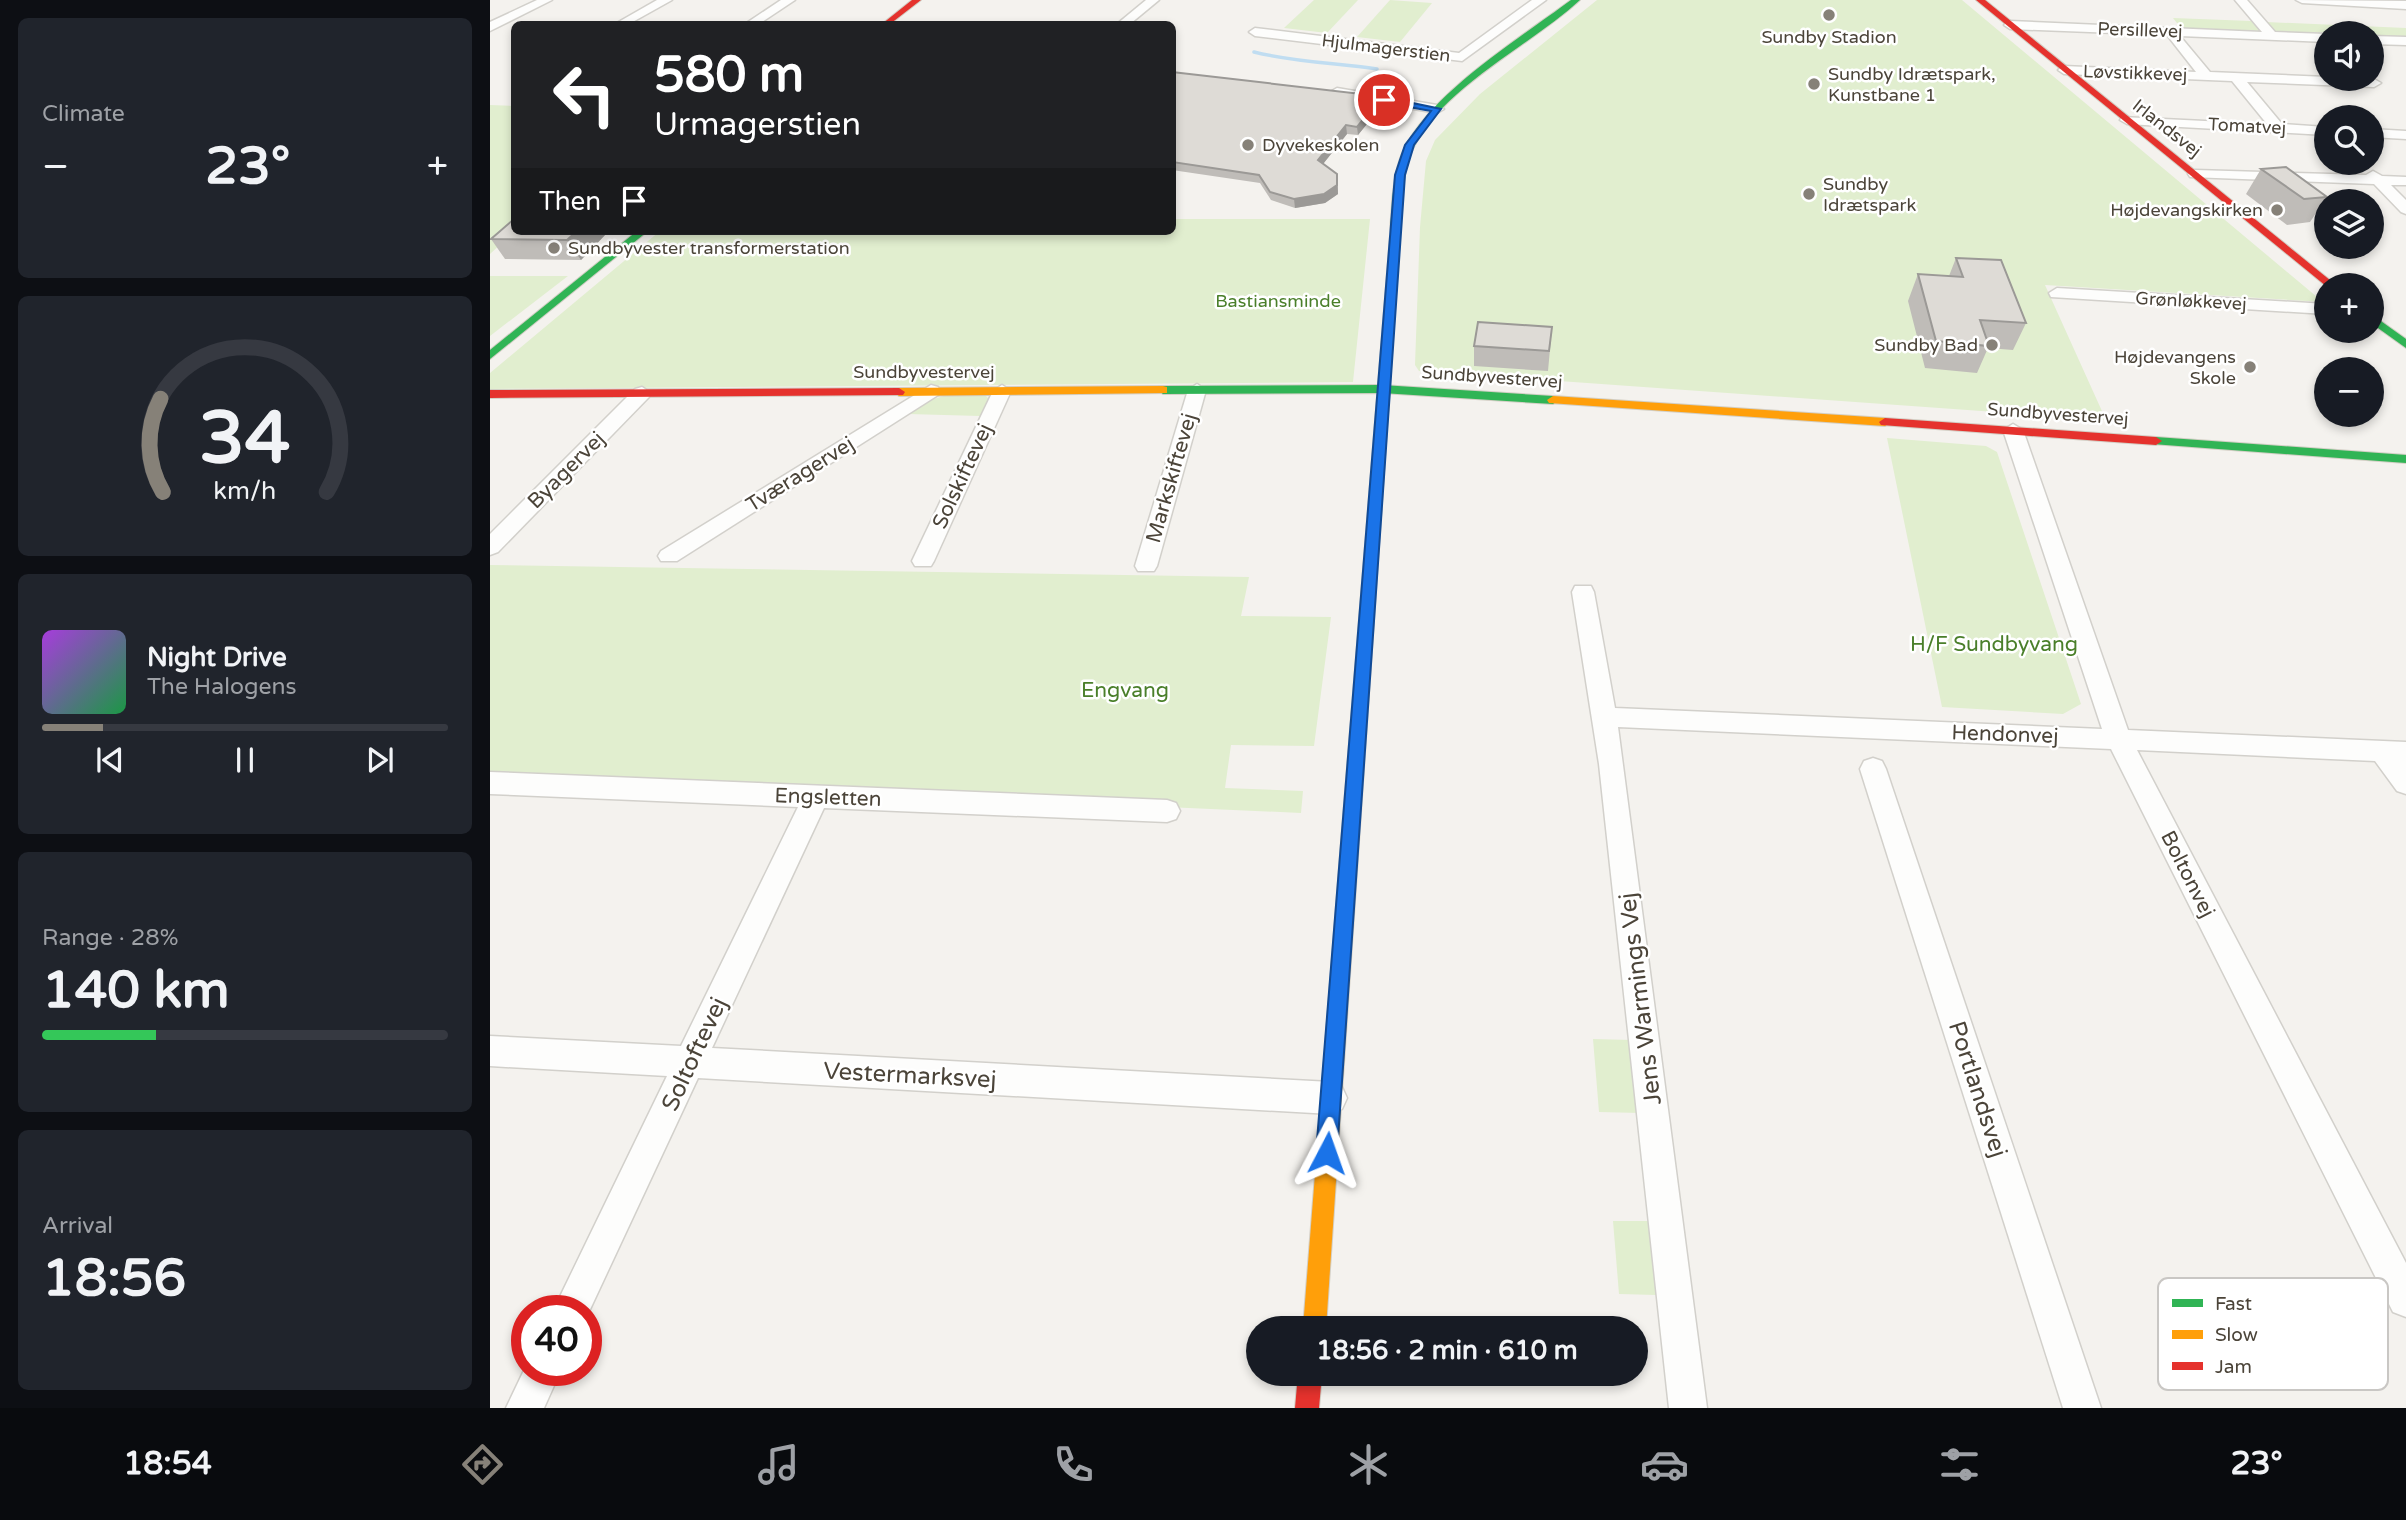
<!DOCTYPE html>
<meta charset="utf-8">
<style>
:root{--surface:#171b24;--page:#20242c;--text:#f1f3f6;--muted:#9ea1a6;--line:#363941;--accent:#868178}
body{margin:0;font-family:"Varela Round",sans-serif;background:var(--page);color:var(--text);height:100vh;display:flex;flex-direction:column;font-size:26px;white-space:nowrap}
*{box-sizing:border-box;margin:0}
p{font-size:23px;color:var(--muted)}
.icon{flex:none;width:38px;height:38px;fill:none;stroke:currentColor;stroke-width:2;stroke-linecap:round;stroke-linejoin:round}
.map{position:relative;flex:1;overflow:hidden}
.drawer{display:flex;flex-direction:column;gap:18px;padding:18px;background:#0d0f14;width:490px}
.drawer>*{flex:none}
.guide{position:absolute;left:21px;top:21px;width:665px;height:214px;border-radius:10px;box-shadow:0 4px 10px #0003;background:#202124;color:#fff;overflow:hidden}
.tools{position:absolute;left:1824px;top:21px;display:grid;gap:14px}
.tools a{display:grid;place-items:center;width:70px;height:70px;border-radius:50%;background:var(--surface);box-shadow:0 4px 10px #0003;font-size:35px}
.speed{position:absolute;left:21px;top:1295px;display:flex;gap:14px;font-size:35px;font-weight:700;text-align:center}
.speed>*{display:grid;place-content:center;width:91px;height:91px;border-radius:50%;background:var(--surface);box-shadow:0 4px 10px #0003;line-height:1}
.speed .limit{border:10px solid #d22;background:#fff;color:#111}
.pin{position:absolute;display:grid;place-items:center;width:60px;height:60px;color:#fff;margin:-30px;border:4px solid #fff;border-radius:50%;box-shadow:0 2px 7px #0007}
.me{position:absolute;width:77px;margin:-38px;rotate:4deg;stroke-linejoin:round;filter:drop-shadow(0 0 5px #0008)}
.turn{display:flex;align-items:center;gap:24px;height:147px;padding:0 28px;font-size:32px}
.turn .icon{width:91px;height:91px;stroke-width:2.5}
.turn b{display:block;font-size:49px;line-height:60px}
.then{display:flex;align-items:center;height:66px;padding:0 28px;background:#0003;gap:14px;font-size:26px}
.big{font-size:52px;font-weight:800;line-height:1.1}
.drawer .card{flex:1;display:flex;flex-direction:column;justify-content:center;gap:10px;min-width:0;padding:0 24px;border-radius:10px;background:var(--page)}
.drawer .dial{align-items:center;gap:0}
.dial svg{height:182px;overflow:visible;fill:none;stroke:var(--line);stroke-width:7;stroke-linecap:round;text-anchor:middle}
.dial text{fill:var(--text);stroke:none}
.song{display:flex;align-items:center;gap:21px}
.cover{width:84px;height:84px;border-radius:10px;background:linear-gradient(135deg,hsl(280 70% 55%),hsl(140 70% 35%))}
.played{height:7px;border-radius:4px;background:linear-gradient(90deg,var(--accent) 15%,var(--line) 15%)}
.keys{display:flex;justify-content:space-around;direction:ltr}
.heat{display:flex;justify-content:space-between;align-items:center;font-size:38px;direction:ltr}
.charge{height:10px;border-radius:5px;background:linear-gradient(90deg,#34c759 28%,var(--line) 0)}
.trip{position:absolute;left:756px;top:1316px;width:402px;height:70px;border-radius:35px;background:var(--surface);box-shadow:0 4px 10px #0003;font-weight:800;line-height:70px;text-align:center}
.menu{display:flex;height:112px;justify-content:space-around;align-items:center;background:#090b0e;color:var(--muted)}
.menu .icon{width:49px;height:49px}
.menu .current{color:var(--accent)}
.menu b{font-size:32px;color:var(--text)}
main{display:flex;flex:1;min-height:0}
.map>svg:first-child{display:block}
.green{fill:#e1eecf}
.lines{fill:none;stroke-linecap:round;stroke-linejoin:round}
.stream{stroke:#c0ddf1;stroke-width:3.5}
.street-casing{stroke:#d2d0cb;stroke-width:3}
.fast-casing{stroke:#d3cfc5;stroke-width:2}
.slow-casing{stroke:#d3cfc5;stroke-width:2}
.jam-casing{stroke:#d3cfc5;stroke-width:2}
.street{fill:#fdfdfc;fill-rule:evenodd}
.fast{fill:#30b455;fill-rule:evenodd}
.slow{fill:#ff9f0a;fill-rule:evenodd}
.jam{fill:#e5322d;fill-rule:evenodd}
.wall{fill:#bfbcb8}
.shaded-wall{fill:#9b9996}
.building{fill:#dedbd6;stroke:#9b9996;stroke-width:2}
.route{fill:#1a73e8;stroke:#114b97;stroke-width:2}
.poi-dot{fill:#868178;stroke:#fff;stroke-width:2.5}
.labels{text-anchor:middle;stroke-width:5;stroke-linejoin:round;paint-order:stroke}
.far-street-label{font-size:18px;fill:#4b4439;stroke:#fff}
.far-poi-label{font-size:18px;fill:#4b4439;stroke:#fff;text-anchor:start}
.far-park-label{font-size:18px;fill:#4a7f2a;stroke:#fff}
.street-label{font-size:21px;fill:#4b4439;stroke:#fff}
.park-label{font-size:21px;fill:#4a7f2a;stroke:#fff}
.near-street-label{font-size:24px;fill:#4b4439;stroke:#fff}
.key{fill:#fff;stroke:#c9c7c4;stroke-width:2}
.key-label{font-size:19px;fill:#4b4439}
</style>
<main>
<section class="drawer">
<div class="card"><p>Climate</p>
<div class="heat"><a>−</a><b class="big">23°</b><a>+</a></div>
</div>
<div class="card dial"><svg viewBox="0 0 100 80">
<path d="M14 69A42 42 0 1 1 86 69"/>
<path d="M14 69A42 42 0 0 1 13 28" stroke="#868178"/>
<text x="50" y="56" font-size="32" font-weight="700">34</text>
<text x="50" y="72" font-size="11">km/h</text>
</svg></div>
<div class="card">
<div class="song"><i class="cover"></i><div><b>Night Drive</b><p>The Halogens</p></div></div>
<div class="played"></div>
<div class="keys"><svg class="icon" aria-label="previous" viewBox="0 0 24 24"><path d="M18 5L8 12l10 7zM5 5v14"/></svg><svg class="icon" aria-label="pause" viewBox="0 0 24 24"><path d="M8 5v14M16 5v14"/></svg><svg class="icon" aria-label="next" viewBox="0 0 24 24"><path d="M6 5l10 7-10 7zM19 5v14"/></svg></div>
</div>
<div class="card"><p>Range · 28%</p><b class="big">140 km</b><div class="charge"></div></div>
<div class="card"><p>Arrival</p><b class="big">18:56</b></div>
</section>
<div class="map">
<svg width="1916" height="1408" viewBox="0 0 1916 1408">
<rect width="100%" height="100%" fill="#f4f2ee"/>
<!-- green -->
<g class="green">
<polygon points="824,0 868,0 837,33 794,28"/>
<polygon points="900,0 942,3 910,42 867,37"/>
<polygon points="1107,0 1472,0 1833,302 1555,285 1616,420 929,371 925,365 930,227 936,161 945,140 990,94"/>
<polygon points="1683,18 1761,21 1770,31 1691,28"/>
<polygon points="1776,22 1916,28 1916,37 1881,36 1881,33 1785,32"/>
<polygon points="0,105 24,106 25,231 0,254"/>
<polygon points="683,219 880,219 863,382 0,389 0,373 170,231 682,231"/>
<polygon points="0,276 78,276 0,336"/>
<polygon points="454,396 496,396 499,399 490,416 418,414 440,400"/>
<polygon points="1397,438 1496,446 1507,452 1591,704 1573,714 1452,707"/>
<polygon points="0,565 759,577 751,616 841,617 824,746 741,745 735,788 813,791 811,813 0,777"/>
<polygon points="1103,1039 1142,1040 1150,1113 1109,1112"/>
<polygon points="1123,1221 1159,1221 1166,1295 1129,1294"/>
</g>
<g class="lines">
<!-- stream -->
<path class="stream" d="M764,52C803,62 846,63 887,69"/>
<defs>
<g id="street">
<polygon points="47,0 62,0 0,31 0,22"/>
<polygon points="167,0 182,0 139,24 125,24"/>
<polygon points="291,0 305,0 269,24 255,24"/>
<polygon points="656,0 669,0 640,24 627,24"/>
<polygon points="1042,0 1056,0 972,61 765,36 759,32 765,28 969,53"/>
<polygon points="1745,0 1757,0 1785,32 1836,34 1836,42 1690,36 1720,72 1884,79 1891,83 1884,87 1757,82 1792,124 1836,127 1836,135 1637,124 1630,120 1632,117 1777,124 1742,81 1574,74 1568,70 1574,66 1706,72 1677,35 1520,29 1514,25 1520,21 1772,32"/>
<polygon points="1806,0 1916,1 1916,9 1812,3"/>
<polygon points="1881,36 1916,37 1916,45 1881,44"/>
<polygon points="847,88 947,105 954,109 947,113 842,95 840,92"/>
<polygon points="1881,129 1916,131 1916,139 1881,137"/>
<polygon points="1705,170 1876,175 1883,171 1892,176 1916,177 1916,185 1901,185 1916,200 1916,214 1911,212 1884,184 1700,177 1698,174"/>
<polygon points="1567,288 1836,304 1836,314 1561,297 1559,293"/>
<polygon points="707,384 716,390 667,566 664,571 648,571 645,566 698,390"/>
<polygon points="441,385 448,387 450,391 448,395 187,561 171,561 168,556 171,551"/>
<polygon points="512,385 521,391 444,561 441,566 425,566 422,561 503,391"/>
<polygon points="152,387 161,393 159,397 8,552 0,555 0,534 145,389"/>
<polygon points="1523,424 1533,430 1638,730 1916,742 1916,794 1907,791 1885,761 1647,750 1916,1263 1916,1317 1903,1312 1621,749 1128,727 1217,1408 1179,1408 1109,764 1082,592 1085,586 1101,586 1104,592 1125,708 1612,729 1513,430"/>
<polygon points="1383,758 1392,761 1396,769 1611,1408 1573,1408 1370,769 1374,761"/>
<polygon points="0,772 677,800 686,803 690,811 686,819 677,822 334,808 222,1048 841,1082 852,1087 857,1098 852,1109 841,1114 208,1078 96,1318 96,1311 63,1311 177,1076 0,1066 0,1036 191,1046 308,807 0,794"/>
<polygon points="37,1364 37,1370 71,1370 54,1408 16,1408"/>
</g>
<g id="fast">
<path d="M1081,0H1090C1041,46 945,90 920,156C911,181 912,209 910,236L901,238C899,227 902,213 902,201C904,183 906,165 914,149C942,92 1030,38 1081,0Z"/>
<polygon points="147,231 158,231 0,359 0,350"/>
<polygon points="1881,314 1916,339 1916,348 1881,323"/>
<polygon points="892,385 1063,396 1069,400 1063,404 892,393 673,394 667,390 673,386"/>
<polygon points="1666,437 1916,455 1916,463 1662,444 1662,438"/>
</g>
<g id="slow">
<polygon points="673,386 677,387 677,393 409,396 403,392 409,388"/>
<polygon points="1063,396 1395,418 1401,422 1395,426 1059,403 1057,400"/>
<polygon points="860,834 866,837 869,842 836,1328 813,1328 851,842 854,837"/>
</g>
<g id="jam">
<polygon points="422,0 431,0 400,24 392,24"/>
<polygon points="1486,0 1495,0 1846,285 1836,286"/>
<polygon points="905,233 910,236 869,842 866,847 860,850 854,847 851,842 900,236"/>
<polygon points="409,388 415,392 413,395 0,398 0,390"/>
<polygon points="1395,418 1666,437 1672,441 1666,445 1391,425 1389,422"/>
<polygon points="808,1374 832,1374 829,1408 805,1408"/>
</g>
</defs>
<!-- street casing -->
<use href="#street" class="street-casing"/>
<!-- fast casing -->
<use href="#fast" class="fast-casing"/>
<!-- slow casing -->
<use href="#slow" class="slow-casing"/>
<!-- jam casing -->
<use href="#jam" class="jam-casing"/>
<!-- street -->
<use href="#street" class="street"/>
<!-- fast -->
<use href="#fast" class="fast"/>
<!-- slow -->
<use href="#slow" class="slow"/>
<!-- jam -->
<use href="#jam" class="jam"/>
</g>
<!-- wall -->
<g class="wall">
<polygon points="682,72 880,95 880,104 875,110 881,119 868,135 857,134 833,164 848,183 848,194 835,203 805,208 781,200 770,183 682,170"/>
<polygon points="1771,169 1837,197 1820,222 1797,225 1756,194"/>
<polygon points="24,231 115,231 116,234 91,260 15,259 1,239"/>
<polygon points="1466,258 1536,323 1523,350 1498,348 1487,373 1435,368 1418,301 1428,274 1459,276"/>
<polygon points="1062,327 1058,371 984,366 984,346"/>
</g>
<!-- shaded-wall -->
<g class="shaded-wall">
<polygon points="880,95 880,104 869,117 869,109"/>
<polygon points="881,110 881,119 868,135 867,127"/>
<polygon points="856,125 857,134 829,169 828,160"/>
<polygon points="847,174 848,194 835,203 805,208 804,199"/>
<polygon points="87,231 115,231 116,234 91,260 77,240"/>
</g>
<!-- building -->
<g class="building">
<polygon points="682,72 880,95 869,109 881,110 867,127 856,125 828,160 847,174 847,185 834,194 804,199 780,192 769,175 682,162"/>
<polygon points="1796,167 1837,197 1814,199 1771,169"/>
<polygon points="24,219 24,231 87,231 77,240 1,239"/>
<polygon points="1466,258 1511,260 1536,323 1490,320 1499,346 1446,341 1428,274 1473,277"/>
<polygon points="988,322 1062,327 1059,351 984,346"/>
</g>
<!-- route -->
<polygon class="route" points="894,97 951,109 924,145 915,175 847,1153 844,1160 837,1164 829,1160 826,1153 905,175 915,145 941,111 891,102"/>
<!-- markers -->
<g class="poi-dot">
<circle cx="1339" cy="15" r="7"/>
<circle cx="1324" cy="84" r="7"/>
<circle cx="758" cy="145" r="7"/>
<circle cx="1319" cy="194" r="7"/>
<circle cx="1787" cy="210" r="7"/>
<circle cx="64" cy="248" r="7"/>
<circle cx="1502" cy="345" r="7"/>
<circle cx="1760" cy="367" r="7"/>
</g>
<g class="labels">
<!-- far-street labels -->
<g class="far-street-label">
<text transform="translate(1650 30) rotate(2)" y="6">Persillevej</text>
<text transform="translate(896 48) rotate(7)" y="6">Hjulmagerstien</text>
<text transform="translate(1645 73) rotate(2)" y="6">Løvstikkevej</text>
<text transform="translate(1757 126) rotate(3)" y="6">Tomatvej</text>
<text transform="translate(1677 128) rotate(38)" y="6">Irlandsvej</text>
<text transform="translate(1701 301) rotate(3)" y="6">Grønløkkevej</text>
<text x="434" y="378">Sundbyvestervej</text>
<text transform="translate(1002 377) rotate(4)" y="6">Sundbyvestervej</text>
<text transform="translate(1568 414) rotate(4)" y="6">Sundbyvestervej</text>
</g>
<!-- far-poi labels -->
<g class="far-poi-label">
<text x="1339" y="43" text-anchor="middle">Sundby Stadion</text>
<text x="1338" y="80">Sundby Idrætspark,<tspan x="1338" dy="21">Kunstbane 1</tspan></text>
<text x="772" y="151">Dyvekeskolen</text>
<text x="1333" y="190">Sundby<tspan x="1333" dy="21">Idrætspark</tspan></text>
<text x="1773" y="216" text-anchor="end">Højdevangskirken</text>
<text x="78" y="254">Sundbyvester transformerstation</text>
<text x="1488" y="351" text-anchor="end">Sundby Bad</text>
<text x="1746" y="363" text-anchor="end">Højdevangens<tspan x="1746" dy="21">Skole</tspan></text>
</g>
<!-- far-park labels -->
<g class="far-park-label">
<text x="788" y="307">Bastiansminde</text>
</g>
<!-- street labels -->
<g class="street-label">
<text transform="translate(76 470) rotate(-45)" y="7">Byagervej</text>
<text transform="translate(310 474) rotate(-32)" y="7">Tværagervej</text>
<text transform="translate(472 476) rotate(-65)" y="7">Solskiftevej</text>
<text transform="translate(681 478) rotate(-74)" y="7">Markskiftevej</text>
<text transform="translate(1515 734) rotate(2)" y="7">Hendonvej</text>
<text transform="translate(338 797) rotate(2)" y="7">Engsletten</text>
<text transform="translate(1698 874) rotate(63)" y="7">Boltonvej</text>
</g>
<!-- park labels -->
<g class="park-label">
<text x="1504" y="651">H/F Sundbyvang</text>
<text x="635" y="697">Engvang</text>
</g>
<!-- near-street labels -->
<g class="near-street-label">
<text transform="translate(1150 999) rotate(-97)" y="8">Jens Warmings Vej</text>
<text transform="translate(204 1054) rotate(-65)" y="8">Soltoftevej</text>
<text transform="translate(420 1075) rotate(3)" y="8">Vestermarksvej</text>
<text transform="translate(1488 1089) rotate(72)" y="8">Portlandsvej</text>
</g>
</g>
<!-- legend -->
<rect x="1668" y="1278" width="230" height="112" rx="10" class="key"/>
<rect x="1682" y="1299" width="31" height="8" fill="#30b455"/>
<rect x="1682" y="1330" width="31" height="9" fill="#ff9f0a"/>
<rect x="1682" y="1362" width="31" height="8" fill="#e5322d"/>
<g class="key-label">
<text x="1725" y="1310">Fast</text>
<text x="1725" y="1341">Slow</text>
<text x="1725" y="1373">Jam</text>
</g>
</svg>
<div class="tools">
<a><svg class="icon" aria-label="sound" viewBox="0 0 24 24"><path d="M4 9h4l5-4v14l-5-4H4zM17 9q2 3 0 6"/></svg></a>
<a><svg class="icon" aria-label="search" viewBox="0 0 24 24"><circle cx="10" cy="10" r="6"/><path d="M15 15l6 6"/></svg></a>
<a><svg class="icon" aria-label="layers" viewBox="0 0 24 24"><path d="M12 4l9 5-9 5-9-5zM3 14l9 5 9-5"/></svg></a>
<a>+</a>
<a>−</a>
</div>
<div class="speed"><div class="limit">40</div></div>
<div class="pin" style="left:894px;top:100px;background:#d93025"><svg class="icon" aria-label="arrive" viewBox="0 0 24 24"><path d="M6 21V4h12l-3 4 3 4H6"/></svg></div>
<svg class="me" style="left:837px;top:1153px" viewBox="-20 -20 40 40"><path d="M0-17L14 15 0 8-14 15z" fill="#1a73e8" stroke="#fff" stroke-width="4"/></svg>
<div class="trip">18:56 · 2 min · 610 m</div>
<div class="guide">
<div class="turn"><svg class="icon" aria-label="left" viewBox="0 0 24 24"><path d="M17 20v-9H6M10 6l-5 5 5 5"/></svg><div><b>580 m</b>Urmagerstien</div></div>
<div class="then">Then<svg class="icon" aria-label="arrive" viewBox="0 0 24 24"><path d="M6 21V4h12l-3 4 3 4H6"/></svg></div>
</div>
</div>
</main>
<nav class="menu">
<b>18:54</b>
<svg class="icon current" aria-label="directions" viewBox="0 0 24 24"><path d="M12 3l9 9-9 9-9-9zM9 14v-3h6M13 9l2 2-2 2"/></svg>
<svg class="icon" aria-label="music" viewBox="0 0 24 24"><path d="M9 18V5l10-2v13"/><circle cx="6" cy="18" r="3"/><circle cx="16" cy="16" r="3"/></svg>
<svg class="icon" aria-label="phone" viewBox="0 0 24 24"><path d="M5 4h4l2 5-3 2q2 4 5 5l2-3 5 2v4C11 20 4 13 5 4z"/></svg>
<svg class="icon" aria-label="climate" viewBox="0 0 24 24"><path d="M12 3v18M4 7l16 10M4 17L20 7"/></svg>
<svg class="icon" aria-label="car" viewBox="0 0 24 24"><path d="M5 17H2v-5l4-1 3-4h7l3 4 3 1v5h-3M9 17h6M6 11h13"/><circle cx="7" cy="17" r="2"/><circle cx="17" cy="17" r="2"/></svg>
<svg class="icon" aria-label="filters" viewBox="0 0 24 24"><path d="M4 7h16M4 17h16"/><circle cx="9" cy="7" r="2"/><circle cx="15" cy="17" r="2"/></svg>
<b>23°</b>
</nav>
